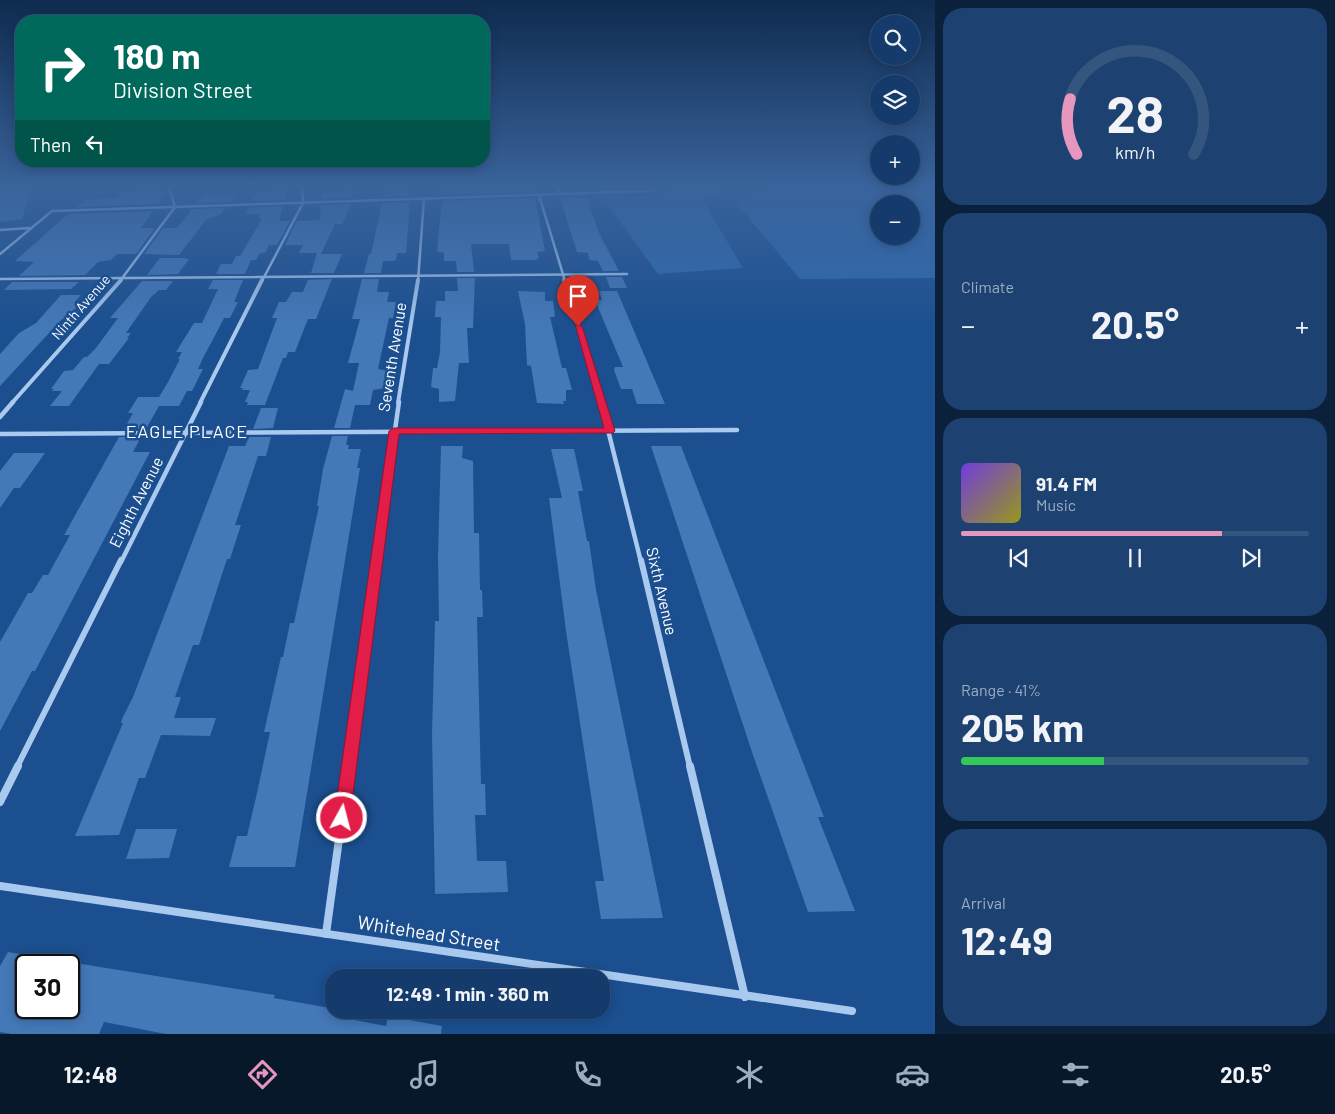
<!DOCTYPE html>
<meta charset="utf-8">
<style>
:root{--surface:#143b6b;--page:#1d4271;--text:#f1f3f6;--muted:#9dadc1;--line:#33557e;--accent:#e797bd}
body{margin:0;font-family:Barlow,sans-serif;background:var(--page);color:var(--text);height:100vh;display:flex;flex-direction:column;font-size:19px;white-space:nowrap}
*{box-sizing:border-box;margin:0}
p{font-size:16px;color:var(--muted)}
.icon{flex:none;width:28px;height:28px;fill:none;stroke:currentColor;stroke-width:2;stroke-linecap:round;stroke-linejoin:round}
.map{position:relative;flex:1;overflow:hidden}
.details{display:flex;flex-direction:column;gap:8px;padding:8px;background:#0b203b;width:400px}
.details>*{flex:none}
.top-card{position:absolute;left:15px;top:15px;width:475px;height:152px;border-radius:20px;box-shadow:0 2px 12px #0003,0 0 0 1px var(--line);background:#00695c;color:#fff;overflow:hidden}
.buttons{position:absolute;left:870px;top:15px;display:grid;gap:10px}
.buttons a{display:grid;place-items:center;width:50px;height:50px;border-radius:50%;background:var(--surface);box-shadow:0 2px 12px #0003,0 0 0 1px var(--line);font-size:25px}
.speed{position:absolute;left:15px;top:954px;display:flex;gap:10px;font-size:25px;font-weight:700;text-align:center}
.speed>*{display:grid;place-content:center;width:65px;height:65px;border-radius:50%;background:var(--surface);box-shadow:0 2px 12px #0003,0 0 0 1px var(--line);line-height:1}
.speed .limit{border:2px solid #111;border-radius:8px;background:#fff;color:#111}
.pin{position:absolute;display:grid;place-items:center;width:42px;height:42px;color:#fff;margin:-51px -21px;border-radius:50% 50% 50% 0;rotate:-45deg;box-shadow:0 0 5px #0007}
.pin .icon{rotate:45deg}
.me{position:absolute;width:55px;margin:-28px;rotate:7deg;stroke-linejoin:round;filter:drop-shadow(0 0 4px #0008)}
.turn{display:flex;align-items:center;gap:18px;height:105px;padding:0 15px;font-size:22px}
.turn .icon{width:65px;height:65px;stroke-width:2.5}
.turn b{display:block;font-size:35px;line-height:42px}
.then{display:flex;align-items:center;height:48px;padding:0 15px;background:#0003;gap:10px;font-size:19px}
.big{font-size:38px;font-weight:700;line-height:1.1}
.details .tile{flex:1;display:flex;flex-direction:column;justify-content:center;gap:8px;min-width:0;padding:0 18px;border-radius:20px;background:var(--page)}
.details .dial{align-items:center;gap:0}
.dial svg{height:130px;overflow:visible;fill:none;stroke:var(--line);stroke-width:7;stroke-linecap:round;text-anchor:middle}
.dial text{fill:var(--text);stroke:none}
.song{display:flex;align-items:center;gap:15px}
.cover{width:60px;height:60px;border-radius:8px;background:linear-gradient(135deg,hsl(260 70% 55%),hsl(60 70% 35%))}
.played{height:5px;border-radius:2px;background:linear-gradient(90deg,var(--accent) 75%,var(--line) 75%)}
.keys{display:flex;justify-content:space-around;direction:ltr}
.heat{display:flex;justify-content:space-between;align-items:center;font-size:28px;direction:ltr}
.charge{height:8px;border-radius:4px;background:linear-gradient(90deg,#34c759 41%,var(--line) 0)}
.trip{position:absolute;left:325px;top:969px;width:285px;height:50px;border-radius:20px;background:var(--surface);box-shadow:0 2px 12px #0003,0 0 0 1px var(--line);font-weight:700;line-height:50px;text-align:center}
.tab-bar{display:flex;height:80px;justify-content:space-around;align-items:center;background:#08182b;color:var(--muted)}
.tab-bar .icon{width:35px;height:35px}
.tab-bar .current{color:var(--accent)}
.tab-bar b{font-size:22px;color:var(--text)}
main{display:flex;flex:1;min-height:0}
.map>svg:first-child{display:block}
.green{fill:#2e69ad;fill-rule:evenodd}
.building{fill:#4478b7}
.lines{fill:none;stroke-linecap:round;stroke-linejoin:round}
.minor-far4{stroke:#a9c9ee;stroke-width:2.5}
.minor-far3{stroke:#a9c9ee;stroke-width:4}
.minor-far2{stroke:#a9c9ee;stroke-width:4.5}
.minor-far1{stroke:#a9c9ee;stroke-width:6}
.minor{stroke:#a9c9ee;stroke-width:8}
.route{fill:#e11d48;stroke:#92132f}
.labels{text-anchor:middle;stroke-width:5;stroke-linejoin:round;paint-order:stroke}
.far-street-label{font-size:14px;fill:#fff;stroke:#1b4f8f}
.street-label{font-size:16px;fill:#fff;stroke:#1b4f8f}
.neighbourhood-label{font-size:18px;letter-spacing:1px;fill:#fff;stroke:#1b4f8f}
.near-street-label{font-size:19px;fill:#fff;stroke:#1b4f8f}
</style>
<main>
<div class="map">
<svg width="935" height="1034" viewBox="0 0 935 1034">
<rect width="100%" height="100%" fill="#1b4f8f"/>
<!-- green -->
<g class="green">
<polygon points="674,186 735,186 716,193 703,201 743,268 658,274 604,199 668,194 676,189"/>
<path d="M777,186H935V278L800,279L739,206L741,198ZM879,204H911V236H879Z"/>
</g>
<!-- building -->
<g class="building">
<polygon points="0,186 32,186 22,219 0,222"/>
<polygon points="140,186 162,186 161,191 167,191 158,204 76,207 85,200 116,198 122,192 139,192"/>
<polygon points="282,186 288,186 284,200 252,201 257,191 280,190"/>
<polygon points="444,186 532,186 534,192 442,195"/>
<polygon points="411,187 410,196 383,197 385,190"/>
<polygon points="355,190 353,198 321,199 322,191"/>
<polygon points="204,194 236,194 230,202 197,203"/>
<polygon points="535,198 545,251 537,252 539,258 536,260 511,260 509,244 471,244 474,272 457,272 456,261 444,261 444,253 437,251 442,201"/>
<polygon points="560,198 587,198 599,233 619,271 603,271 598,261 590,260 588,253 577,252"/>
<polygon points="410,202 406,253 397,253 396,260 393,261 383,261 381,273 364,273 369,254 371,254 382,203"/>
<polygon points="351,204 342,224 335,224 321,254 342,254 334,273 311,273 317,253 299,253 303,245 285,245 297,221 320,220 321,205"/>
<polygon points="283,206 279,221 290,221 277,245 269,245 266,252 259,254 256,260 251,260 245,274 216,274 221,264 232,264 236,256 240,256 262,219 258,219 261,214 246,214 249,208"/>
<polygon points="225,208 221,214 206,220 179,255 144,254 163,228 177,228 192,209"/>
<polygon points="153,211 141,228 155,228 136,254 117,254 111,260 98,262 85,275 19,276 34,262 15,261 68,214"/>
<polygon points="160,258 183,258 189,259 178,274 147,275"/>
<polygon points="606,277 622,277 627,288 610,288"/>
<polygon points="457,278 475,278 473,328 467,328 469,363 459,363 455,401 439,402 439,389 431,387 433,368 437,368 440,352 441,317 435,317 436,301 445,301 445,291 458,291"/>
<polygon points="332,279 316,319 308,319 295,352 288,352 286,358 283,358 265,405 247,405 248,402 245,402 250,390 242,390 243,388 240,388 248,370 258,369 277,318 272,318 279,302 286,302 292,292 303,292 308,280"/>
<polygon points="362,279 379,279 377,292 389,292 387,302 396,302 393,318 389,318 378,369 388,371 386,388 373,390 370,405 355,405 350,428 334,428 345,389 353,391 359,363 348,363 360,319 352,319"/>
<polygon points="213,280 243,280 234,302 238,302 230,318 224,318 219,328 203,358 198,369 203,369 192,391 187,391 179,406 159,406 146,429 124,429 133,413 128,413 138,397 159,397 168,382 180,359 178,359 182,352 176,352 194,323 202,323 218,289 208,289"/>
<polygon points="142,281 173,281 166,290 159,290 151,297 126,333 131,333 127,338 129,338 109,364 99,364 69,406 50,406 62,391 52,391 54,389 51,389 64,371 73,370 84,357 87,357 96,348 118,318 110,318"/>
<polygon points="12,282 79,282 71,289 4,290"/>
<polygon points="518,291 545,292 545,301 553,301 555,317 550,317 562,368 566,368 572,390 566,390 566,401 563,401 564,404 537,403 531,366 527,365 525,324"/>
<polygon points="599,291 617,291 665,404 637,404 632,389 621,389 614,370 615,367 623,367 595,300 602,300"/>
<polygon points="61,295 81,295 74,303 80,303 66,319 62,319 0,386 0,354 19,333 36,323"/>
<polygon points="261,408 278,408 273,428 253,429"/>
<polygon points="332,436 348,436 346,445 349,445 348,449 361,449 357,468 360,468 295,867 229,867 237,836 247,836 257,793 270,732 264,732 281,657 283,657 290,623 294,623 300,595 319,506 317,506 323,469"/>
<polygon points="119,437 141,437 133,452 150,452 35,671 32,671 0,731 0,642 28,593 32,593 43,575 48,575 70,535 64,535"/>
<polygon points="249,437 271,437 266,456 258,456 235,525 241,525 230,559 227,559 199,645 193,645 175,697 181,697 174,718 216,718 210,736 161,735 145,778 139,778 119,835 75,836 123,723 121,723 122,719 133,697 229,446 245,446"/>
<polygon points="441,446 463,446 462,458 473,461 474,533 479,533 480,590 482,590 483,617 477,617 481,784 485,784 486,815 475,815 477,861 506,861 508,892 435,894 432,734 435,621 439,621 438,556"/>
<polygon points="651,446 681,446 824,817 818,817 855,911 808,912 753,755"/>
<polygon points="551,449 574,449 583,491 578,491 587,541 589,541 596,590 663,918 601,919 595,881 604,881 566,631 549,498 562,498"/>
<polygon points="14,453 45,453 20,488 14,488 0,508 0,471"/>
<polygon points="136,829 177,829 169,858 126,859"/>
<polygon points="8,952 26,955 26,1008 69,1008 69,962 275,995 274,998 341,1010 339,1017 386,1026 388,1016 442,1026 441,1034 166,1034 104,1022 99,1034 12,1034 0,1032 0,966"/>
</g>
<g class="lines">
<!-- minor-far4 -->
<g class="minor-far4">
<polyline points="172,186 170,191 175,207"/>
<polyline points="555,186 562,194"/>
<polyline points="539,195 565,281"/>
<polyline points="0,230 29,228"/>
<polyline points="0,254 52,211 648,191 655,190 656,186"/>
<polyline points="0,279 627,274"/>
<polyline points="120,281 175,207"/>
<polyline points="262,281 303,203 302,186"/>
<polyline points="418,281 424,199"/>
</g>
<!-- minor-far3 -->
<g class="minor-far3">
<polyline points="564,280 602,403"/>
<polyline points="12,403 121,280"/>
<polyline points="200,403 262,280"/>
<polyline points="398,403 418,280"/>
</g>
<!-- minor-far2 -->
<g class="minor-far2">
<polyline points="601,402 641,562"/>
<polyline points="0,417 13,402"/>
<polyline points="0,434 737,430"/>
<polyline points="121,562 201,402"/>
<polyline points="376,562 399,402"/>
</g>
<!-- minor-far1 -->
<g class="minor-far1">
<polyline points="641,560 690,767"/>
<polyline points="17,767 121,560"/>
<polyline points="349,767 377,560"/>
</g>
<!-- minor -->
<g class="minor">
<polyline points="690,766 745,997"/>
<polyline points="0,802 18,766"/>
<polyline points="0,886 852,1011"/>
<polyline points="326,934 349,766"/>
</g>
</g>
<!-- sky -->
<linearGradient id="sky" x2="0" y2="1"><stop stop-color="#0f2b4f"/><stop offset="0.56" stop-color="#39639b"/><stop offset="1" stop-color="#39639b" stop-opacity="0"/></linearGradient>
<rect width="935" height="331" fill="url(#sky)"/>
<!-- route -->
<polygon class="route" points="575,324 582,326 615,431 613,433 399,434 350,818 348,823 342,825 336,823 334,818 389,431 394,428 604,428"/>
<g class="labels">
<!-- far-street labels -->
<g class="far-street-label">
<text transform="translate(81 307) rotate(-49)" y="5">Ninth Avenue</text>
</g>
<!-- street labels -->
<g class="street-label">
<text transform="translate(392 357) rotate(-81)" y="6">Seventh Avenue</text>
<text transform="translate(136 502) rotate(-63)" y="6">Eighth Avenue</text>
<text transform="translate(662 591) rotate(77)" y="6">Sixth Avenue</text>
</g>
<!-- neighbourhood labels -->
<g class="neighbourhood-label">
<text x="187" y="438">EAGLE PLACE</text>
</g>
<!-- near-street labels -->
<g class="near-street-label">
<text transform="translate(429 933) rotate(9)" y="7">Whitehead Street</text>
</g>
</g>
</svg>
<div class="buttons">
<a><svg class="icon" aria-label="search" viewBox="0 0 24 24"><circle cx="10" cy="10" r="6"/><path d="M15 15l6 6"/></svg></a>
<a><svg class="icon" aria-label="layers" viewBox="0 0 24 24"><path d="M12 4l9 5-9 5-9-5zM3 14l9 5 9-5"/></svg></a>
<a>+</a>
<a>−</a>
</div>
<div class="speed"><div class="limit">30</div></div>
<div class="pin" style="left:578px;top:326px;background:#d93025"><svg class="icon" aria-label="arrive" viewBox="0 0 24 24"><path d="M6 21V4h12l-3 4 3 4H6"/></svg></div>
<svg class="me" style="left:342px;top:818px" viewBox="-20 -20 40 40"><circle r="17" fill="#e11d48" stroke="#fff" stroke-width="3"/><path d="M0-11L8 9 0 5-8 9z" fill="#fff"/></svg>
<div class="trip">12:49 · 1 min · 360 m</div>
<div class="top-card">
<div class="turn"><svg class="icon" aria-label="right" viewBox="0 0 24 24"><path d="M7 20v-9h11M14 6l5 5-5 5"/></svg><div><b>180 m</b>Division Street</div></div>
<div class="then">Then<svg class="icon" aria-label="left" viewBox="0 0 24 24"><path d="M17 20v-9H6M10 6l-5 5 5 5"/></svg></div>
</div>
</div>
<section class="details">
<div class="tile dial"><svg viewBox="0 0 100 80">
<path d="M14 69A42 42 0 1 1 86 69"/>
<path d="M14 69A42 42 0 0 1 10 35" stroke="#e797bd"/>
<text x="50" y="56" font-size="32" font-weight="700">28</text>
<text x="50" y="72" font-size="11">km/h</text>
</svg></div>
<div class="tile"><p>Climate</p>
<div class="heat"><a>−</a><b class="big">20.5°</b><a>+</a></div>
</div>
<div class="tile">
<div class="song"><i class="cover"></i><div><b>91.4 FM</b><p>Music</p></div></div>
<div class="played"></div>
<div class="keys"><svg class="icon" aria-label="previous" viewBox="0 0 24 24"><path d="M18 5L8 12l10 7zM5 5v14"/></svg><svg class="icon" aria-label="pause" viewBox="0 0 24 24"><path d="M8 5v14M16 5v14"/></svg><svg class="icon" aria-label="next" viewBox="0 0 24 24"><path d="M6 5l10 7-10 7zM19 5v14"/></svg></div>
</div>
<div class="tile"><p>Range · 41%</p><b class="big">205 km</b><div class="charge"></div></div>
<div class="tile"><p>Arrival</p><b class="big">12:49</b></div>
</section>
</main>
<nav class="tab-bar">
<b>12:48</b>
<svg class="icon current" aria-label="directions" viewBox="0 0 24 24"><path d="M12 3l9 9-9 9-9-9zM9 14v-3h6M13 9l2 2-2 2"/></svg>
<svg class="icon" aria-label="music" viewBox="0 0 24 24"><path d="M9 18V5l10-2v13"/><circle cx="6" cy="18" r="3"/><circle cx="16" cy="16" r="3"/></svg>
<svg class="icon" aria-label="phone" viewBox="0 0 24 24"><path d="M5 4h4l2 5-3 2q2 4 5 5l2-3 5 2v4C11 20 4 13 5 4z"/></svg>
<svg class="icon" aria-label="climate" viewBox="0 0 24 24"><path d="M12 3v18M4 7l16 10M4 17L20 7"/></svg>
<svg class="icon" aria-label="car" viewBox="0 0 24 24"><path d="M5 17H2v-5l4-1 3-4h7l3 4 3 1v5h-3M9 17h6M6 11h13"/><circle cx="7" cy="17" r="2"/><circle cx="17" cy="17" r="2"/></svg>
<svg class="icon" aria-label="filters" viewBox="0 0 24 24"><path d="M4 7h16M4 17h16"/><circle cx="9" cy="7" r="2"/><circle cx="15" cy="17" r="2"/></svg>
<b>20.5°</b>
</nav>
